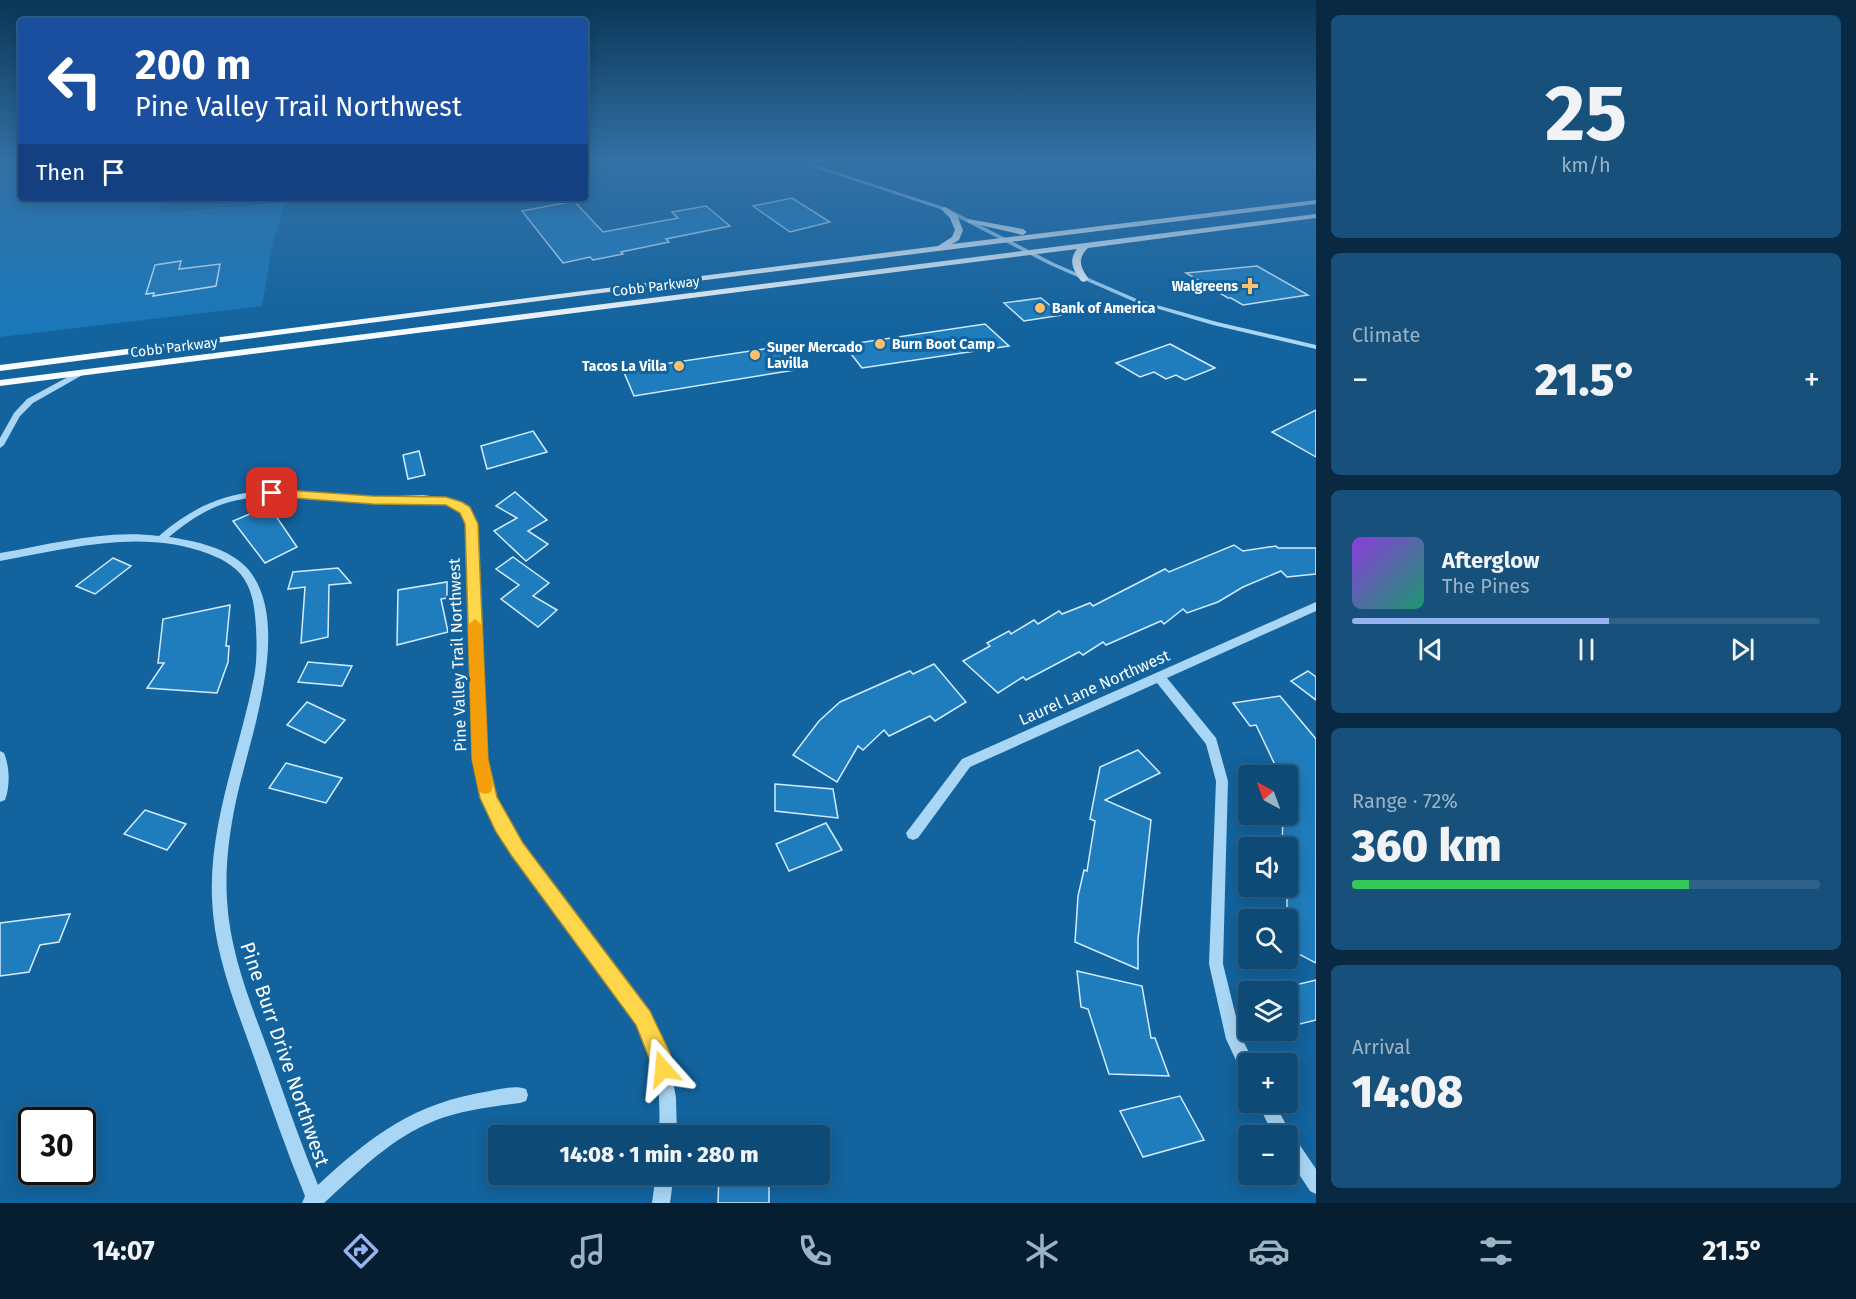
<!DOCTYPE html>
<meta charset="utf-8">
<style>
:root{--surface:#0e4a76;--page:#17517b;--text:#f1f3f6;--muted:#9bb3c5;--line:#2e6288;--accent:#95b2f1}
body{margin:0;font-family:"Fira Sans",sans-serif;background:var(--page);color:var(--text);height:100vh;display:flex;flex-direction:column;font-size:22px;white-space:nowrap}
*{box-sizing:border-box;margin:0}
p{font-size:20px;color:var(--muted)}
.icon{flex:none;width:33px;height:33px;fill:none;stroke:currentColor;stroke-width:2;stroke-linecap:round;stroke-linejoin:round}
.map{position:relative;flex:1;overflow:hidden}
.panel{display:flex;flex-direction:column;gap:15px;padding:15px;background:#082941;width:540px}
.panel>*{flex:none}
.top-card{position:absolute;left:18px;top:18px;width:570px;height:183px;border-radius:6px;box-shadow:0 3px 15px #0003,0 0 0 2px var(--line);background:#1a4fa0;color:#fff;overflow:hidden}
.needle{width:39px;rotate:319deg}
.controls{position:absolute;left:1238px;top:765px;display:grid;gap:12px}
.controls a{display:grid;place-items:center;width:60px;height:60px;border-radius:6px;background:var(--surface);box-shadow:0 3px 15px #0003,0 0 0 2px var(--line);font-size:30px}
.speed{position:absolute;left:18px;top:1107px;display:flex;gap:12px;font-size:30px;font-weight:700;text-align:center}
.speed>*{display:grid;place-content:center;width:78px;height:78px;border-radius:50%;background:var(--surface);box-shadow:0 3px 15px #0003,0 0 0 2px var(--line);line-height:1}
.speed .limit{border:3px solid #111;border-radius:9px;background:#fff;color:#111}
.pin{position:absolute;display:grid;place-items:center;width:51px;height:51px;color:#fff;margin:-26px;border-radius:12px;box-shadow:0 3px 9px #0006}
.me{position:absolute;width:66px;margin:-33px;rotate:342deg;stroke-linejoin:round;filter:drop-shadow(0 0 4px #0008)}
.turn{display:flex;align-items:center;gap:21px;height:126px;padding:0 18px;font-size:27px}
.turn .icon{width:78px;height:78px;stroke-width:2.5}
.turn b{display:block;font-size:42px;line-height:51px}
.then{display:flex;align-items:center;height:57px;padding:0 18px;background:#0003;gap:12px;font-size:22px}
.big{font-size:45px;font-weight:800;line-height:1.1}
.panel .widget{flex:1;display:flex;flex-direction:column;justify-content:center;gap:9px;min-width:0;padding:0 21px;border-radius:9px;background:var(--page)}
.panel .dial{align-items:center;gap:0}
.dial b{font-size:78px;line-height:1}
.song{display:flex;align-items:center;gap:18px}
.cover{width:72px;height:72px;border-radius:9px;background:linear-gradient(135deg,hsl(270 70% 55%),hsl(160 70% 35%))}
.played{height:6px;border-radius:3px;background:linear-gradient(90deg,var(--accent) 55%,var(--line) 55%)}
.keys{display:flex;justify-content:space-around;direction:ltr}
.heat{display:flex;justify-content:space-between;align-items:center;font-size:33px;direction:ltr}
.charge{height:9px;border-radius:4px;background:linear-gradient(90deg,#34c759 72%,var(--line) 0)}
.trip{position:absolute;left:488px;top:1125px;width:342px;height:60px;border-radius:6px;background:var(--surface);box-shadow:0 3px 15px #0003,0 0 0 2px var(--line);font-weight:800;line-height:60px;text-align:center}
.tabs{display:flex;height:96px;justify-content:space-around;align-items:center;background:#061e2f;color:var(--muted)}
.tabs .icon{width:42px;height:42px}
.tabs .on{color:var(--accent)}
.tabs b{font-size:27px;color:var(--text)}
main{display:flex;flex:1;min-height:0}
.map>svg:first-child{display:block}
.green{fill:#1a78b9}
.building{fill:#207dbd;stroke:#d2ecfe;stroke-width:1.5}
.lines{fill:none;stroke-linecap:round;stroke-linejoin:round}
.minor{fill:#a9d6f5;fill-rule:evenodd}
.major{fill:#f6fbff;fill-rule:evenodd}
.route{fill:#ffd54a;stroke:#a68a30;stroke-width:1.5}
.slow{fill:#f59e0b}
.poi-dot{fill:#ffc06c;stroke:#12639e;stroke-width:2}
.labels{text-anchor:middle;stroke-width:6;stroke-linejoin:round;paint-order:stroke}
.far-street-label{font-size:14px;fill:#fff;stroke:#12639e}
.far-poi-label{font-size:14px;font-weight:bold;fill:#fff;stroke:#12639e;text-anchor:start}
.street-label{font-size:16px;fill:#fff;stroke:#12639e}
.near-street-label{font-size:20px;fill:#fff;stroke:#12639e}
</style>
<main>
<div class="map">
<svg width="1316" height="1203" viewBox="0 0 1316 1203">
<rect width="100%" height="100%" fill="#12639e"/>
<!-- green -->
<polygon class="green" points="0,159 21,159 21,198 162,198 161,213 286,202 273,242 262,306 0,337"/>
<!-- building -->
<g class="building">
<polygon points="792,198 830,222 790,232 753,206"/>
<polygon points="574,201 603,232 678,218 672,212 706,206 730,226 666,239 669,242 621,252 623,254 593,260 590,257 563,263 522,211"/>
<polygon points="181,261 179,269 220,264 216,286 153,296 154,293 146,294 155,265"/>
<polygon points="1257,266 1308,295 1243,305 1231,298 1228,298 1186,273"/>
<polygon points="1041,298 1062,315 1024,321 1004,303"/>
<polygon points="985,324 1009,346 862,368 844,345"/>
<polygon points="1170,344 1215,368 1185,380 1176,375 1166,379 1154,372 1140,377 1116,363"/>
<polygon points="778,347 795,370 634,396 623,370"/>
<polygon points="1316,410 1316,457 1272,432"/>
<polygon points="533,431 547,452 487,469 481,446"/>
<polygon points="419,451 425,475 408,479 403,455"/>
<polygon points="515,492 547,520 528,531 548,544 526,561 494,531 517,518 496,506"/>
<polygon points="269,506 297,547 265,563 233,521"/>
<polygon points="1234,545 1243,551 1276,546 1278,548 1316,548 1316,574 1287,577 1281,571 1243,587 1218,602 1187,613 1183,609 1164,624 1161,621 1106,645 1103,642 1083,655 1079,652 1026,680 1023,677 998,693 963,661 990,646 987,643 1009,631 1011,634 1034,620 1038,624 1059,611 1062,614 1090,603 1093,606 1165,569 1169,572"/>
<polygon points="513,557 549,583 533,596 557,610 538,627 501,599 519,585 496,569"/>
<polygon points="113,558 131,566 95,594 76,586"/>
<polygon points="338,568 351,583 329,585 328,637 301,643 305,587 288,589 293,572"/>
<polygon points="447,582 447,598 441,599 448,632 397,645 398,590"/>
<polygon points="230,605 226,646 229,646 228,662 217,693 147,688 164,663 158,663 163,619"/>
<polygon points="308,662 352,666 342,686 298,682"/>
<polygon points="934,664 966,702 935,721 930,716 889,736 884,730 863,750 858,746 837,782 793,755 819,721 840,702 910,671 913,674"/>
<polygon points="1308,671 1316,677 1316,700 1291,681"/>
<polygon points="1280,696 1316,739 1316,963 1287,948 1287,848 1282,848 1283,814 1287,814 1287,776 1277,776 1276,767 1256,725 1250,726 1233,703"/>
<polygon points="307,702 345,720 325,743 287,725"/>
<polygon points="1138,750 1160,773 1105,800 1151,820 1138,939 1138,969 1075,942 1078,896 1084,870 1087,871 1095,821 1090,819 1100,767"/>
<polygon points="286,763 293,765 342,778 326,803 269,788"/>
<polygon points="775,784 833,789 838,818 775,811"/>
<polygon points="145,810 186,824 167,850 124,834"/>
<polygon points="826,823 842,850 789,871 776,844"/>
<polygon points="70,914 59,942 40,945 29,972 0,976 0,923"/>
<polygon points="1077,971 1142,986 1151,1038 1155,1038 1169,1076 1109,1074 1088,1009 1081,1007"/>
<polygon points="1316,980 1316,1020 1300,1024 1287,1003 1287,987"/>
<polygon points="1180,1096 1204,1140 1143,1157 1120,1111"/>
<polygon points="719,1174 769,1176 769,1203 718,1203"/>
</g>
<g class="lines">
<!-- minor -->
<g class="minor">
<polygon points="789,159 796,159 947,208 1054,263 1139,300 1217,322 1316,345 1316,349 1213,325 1135,302 1050,265 943,210"/>
<polygon points="79,371 86,373 33,403 20,416 4,445 0,448 0,438 14,413 27,399"/>
<path d="M285,490L369,497L423,495L445,498L465,505L472,515L476,524L486,759L494,796L522,844L649,1012L667,1053L671,1069L676,1098L677,1136H659C660,1108 660,1081 651,1054C648,1044 642,1034 637,1024L512,854L482,798L474,759L466,524C464,516 461,510 453,507C427,496 397,504 371,503C326,502 282,491 238,500C212,505 189,520 169,537C196,541 229,548 248,569C294,624 249,739 236,801C229,834 225,867 227,900C230,956 253,1009 272,1061C287,1103 301,1144 318,1185C372,1135 414,1103 490,1091C501,1089 515,1085 526,1089L528,1095L526,1101L520,1103C491,1107 462,1110 434,1121C391,1138 358,1172 324,1203H302L305,1196C287,1152 271,1106 255,1060C237,1009 214,955 212,899C209,824 238,755 253,682C257,665 257,646 256,628C255,613 254,598 247,584C240,569 225,560 209,554C141,528 69,549 0,561V553C52,544 106,529 159,536C198,502 234,490 285,490Z"/>
<polygon points="1316,602 1316,611 1167,678 1216,738 1228,781 1223,964 1241,1037 1255,1064 1248,1064 1248,1075 1242,1073 1226,1039 1209,964 1216,781 1206,744 1157,683 970,767 918,838 913,840 908,838 906,833 962,759"/>
<path d="M0,751L4,753C10,767 10,787 5,800L0,802Z"/>
<polygon points="1257,1102 1274,1102 1291,1134 1293,1135 1316,1169 1316,1194 1310,1191 1287,1156 1287,1136 1274,1136"/>
<polygon points="656,1174 674,1174 670,1203 652,1203"/>
</g>
<!-- major -->
<g class="major">
<polygon points="1316,200 1316,204 593,294 0,371 0,365 938,246 952,237 955,230 950,218 941,209 945,207 957,215 963,230 959,240 952,244"/>
<path d="M1316,214V218L1088,248C1077,258 1080,268 1089,279L1084,282L1081,281C1073,270 1068,261 1077,249L0,386V380Z"/>
<polygon points="968,219 1023,229 1027,232 1023,235 971,223 968,223"/>
</g>
</g>
<!-- sky -->
<linearGradient id="sky" x2="0" y2="1"><stop stop-color="#0a3657"/><stop offset="0.49" stop-color="#3371a6"/><stop offset="1" stop-color="#3371a6" stop-opacity="0"/></linearGradient>
<rect width="1316" height="327" fill="url(#sky)"/>
<!-- route -->
<polygon class="route" points="272,489 372,496 446,497 462,502 470,507 478,524 488,759 497,797 523,843 650,1011 670,1053 674,1069 671,1076 663,1079 656,1076 636,1025 511,855 496,832 480,798 472,759 465,524 460,513 446,505 372,504 268,496 266,493"/>
<!-- slow -->
<polygon class="slow" points="475,619 482,625 488,759 493,786 491,792 485,794 479,792 472,759 468,625"/>
<!-- markers -->
<g class="poi-dot">
<path d="M1247 277h6v6h6v6h-6v6h-6v-6h-6v-6h6z"/>
<circle cx="1040" cy="308" r="6"/>
<circle cx="880" cy="344" r="6"/>
<circle cx="755" cy="355" r="6"/>
<circle cx="679" cy="366" r="6"/>
</g>
<g class="labels">
<!-- far-street labels -->
<g class="far-street-label">
<text transform="translate(656 286) rotate(-7)" y="5">Cobb Parkway</text>
<text transform="translate(174 347) rotate(-7)" y="5">Cobb Parkway</text>
</g>
<!-- far-poi labels -->
<g class="far-poi-label">
<text x="1238" y="291" text-anchor="end">Walgreens</text>
<text x="1052" y="313">Bank of America</text>
<text x="892" y="349">Burn Boot Camp</text>
<text x="767" y="352">Super Mercado<tspan x="767" dy="16">Lavilla</tspan></text>
<text x="667" y="371" text-anchor="end">Tacos La Villa</text>
</g>
<!-- street labels -->
<g class="street-label">
<text transform="translate(457 655) rotate(-92)" y="6">Pine Valley Trail Northwest</text>
<text transform="translate(1094 687) rotate(-24)" y="6">Laurel Lane Northwest</text>
</g>
<!-- near-street labels -->
<g class="near-street-label">
<text transform="translate(285 1054) rotate(71)" y="7">Pine Burr Drive Northwest</text>
</g>
</g>
</svg>
<div class="controls">
<a><svg class="needle" viewBox="-14 -14 28 28"><path d="M0-13l5 13h-10z" fill="#e53935"/><path d="M0 13l5-13h-10z" fill="#9bb3c5"/></svg></a>
<a><svg class="icon" aria-label="sound" viewBox="0 0 24 24"><path d="M4 9h4l5-4v14l-5-4H4zM17 9q2 3 0 6"/></svg></a>
<a><svg class="icon" aria-label="search" viewBox="0 0 24 24"><circle cx="10" cy="10" r="6"/><path d="M15 15l6 6"/></svg></a>
<a><svg class="icon" aria-label="layers" viewBox="0 0 24 24"><path d="M12 4l9 5-9 5-9-5zM3 14l9 5 9-5"/></svg></a>
<a>+</a>
<a>−</a>
</div>
<div class="speed"><div class="limit">30</div></div>
<div class="pin" style="left:272px;top:493px;background:#d93025"><svg class="icon" aria-label="arrive" viewBox="0 0 24 24"><path d="M6 21V4h12l-3 4 3 4H6"/></svg></div>
<svg class="me" style="left:663px;top:1069px" viewBox="-20 -20 40 40"><path d="M0-17L14 15 0 8-14 15z" fill="#ffd54a" stroke="#fff" stroke-width="4"/></svg>
<div class="trip">14:08 · 1 min · 280 m</div>
<div class="top-card">
<div class="turn"><svg class="icon" aria-label="left" viewBox="0 0 24 24"><path d="M17 20v-9H6M10 6l-5 5 5 5"/></svg><div><b>200 m</b>Pine Valley Trail Northwest</div></div>
<div class="then">Then<svg class="icon" aria-label="arrive" viewBox="0 0 24 24"><path d="M6 21V4h12l-3 4 3 4H6"/></svg></div>
</div>
</div>
<section class="panel">
<div class="widget dial"><b>25</b><p>km/h</p></div>
<div class="widget"><p>Climate</p>
<div class="heat"><a>−</a><b class="big">21.5°</b><a>+</a></div>
</div>
<div class="widget">
<div class="song"><i class="cover"></i><div><b>Afterglow</b><p>The Pines</p></div></div>
<div class="played"></div>
<div class="keys"><svg class="icon" aria-label="previous" viewBox="0 0 24 24"><path d="M18 5L8 12l10 7zM5 5v14"/></svg><svg class="icon" aria-label="pause" viewBox="0 0 24 24"><path d="M8 5v14M16 5v14"/></svg><svg class="icon" aria-label="next" viewBox="0 0 24 24"><path d="M6 5l10 7-10 7zM19 5v14"/></svg></div>
</div>
<div class="widget"><p>Range · 72%</p><b class="big">360 km</b><div class="charge"></div></div>
<div class="widget"><p>Arrival</p><b class="big">14:08</b></div>
</section>
</main>
<nav class="tabs">
<b>14:07</b>
<svg class="icon on" aria-label="directions" viewBox="0 0 24 24"><path d="M12 3l9 9-9 9-9-9zM9 14v-3h6M13 9l2 2-2 2"/></svg>
<svg class="icon" aria-label="music" viewBox="0 0 24 24"><path d="M9 18V5l10-2v13"/><circle cx="6" cy="18" r="3"/><circle cx="16" cy="16" r="3"/></svg>
<svg class="icon" aria-label="phone" viewBox="0 0 24 24"><path d="M5 4h4l2 5-3 2q2 4 5 5l2-3 5 2v4C11 20 4 13 5 4z"/></svg>
<svg class="icon" aria-label="climate" viewBox="0 0 24 24"><path d="M12 3v18M4 7l16 10M4 17L20 7"/></svg>
<svg class="icon" aria-label="car" viewBox="0 0 24 24"><path d="M5 17H2v-5l4-1 3-4h7l3 4 3 1v5h-3M9 17h6M6 11h13"/><circle cx="7" cy="17" r="2"/><circle cx="17" cy="17" r="2"/></svg>
<svg class="icon" aria-label="filters" viewBox="0 0 24 24"><path d="M4 7h16M4 17h16"/><circle cx="9" cy="7" r="2"/><circle cx="15" cy="17" r="2"/></svg>
<b>21.5°</b>
</nav>
